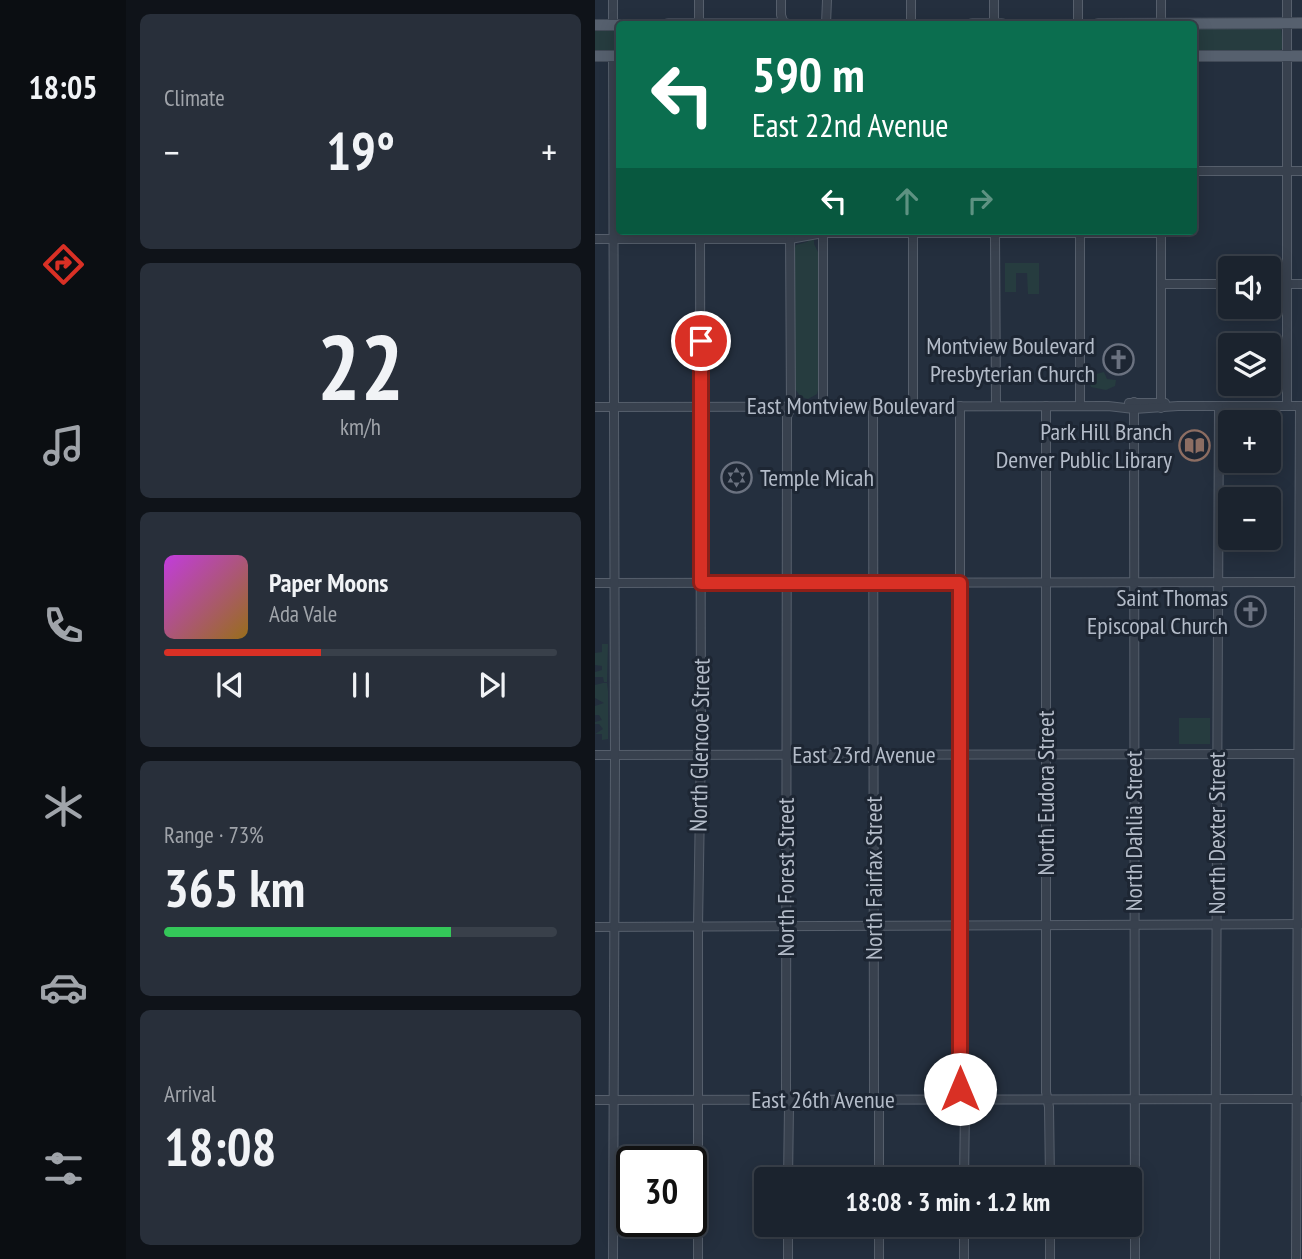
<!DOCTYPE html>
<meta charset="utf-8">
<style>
:root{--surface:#1b232e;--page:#282f3a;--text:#f1f3f6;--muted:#a0a4aa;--line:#39404a;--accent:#d93025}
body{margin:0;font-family:"PT Sans Narrow",sans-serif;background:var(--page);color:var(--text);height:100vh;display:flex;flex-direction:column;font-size:26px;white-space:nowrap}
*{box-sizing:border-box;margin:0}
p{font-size:23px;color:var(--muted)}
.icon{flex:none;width:38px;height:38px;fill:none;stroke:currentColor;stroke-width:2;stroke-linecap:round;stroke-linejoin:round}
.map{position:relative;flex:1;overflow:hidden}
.panel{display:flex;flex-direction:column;gap:14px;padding:14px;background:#0f1319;width:469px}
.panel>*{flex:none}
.hud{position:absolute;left:21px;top:21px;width:581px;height:214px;border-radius:7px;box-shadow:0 4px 18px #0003,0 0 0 2px var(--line);background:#0b6e4f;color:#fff;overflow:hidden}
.fabs{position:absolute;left:623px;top:256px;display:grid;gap:14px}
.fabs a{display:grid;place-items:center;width:63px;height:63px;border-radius:7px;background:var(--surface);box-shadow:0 4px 18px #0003,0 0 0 2px var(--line);font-size:35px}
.speed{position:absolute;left:21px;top:1146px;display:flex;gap:14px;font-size:35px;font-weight:700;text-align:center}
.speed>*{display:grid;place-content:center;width:91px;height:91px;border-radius:50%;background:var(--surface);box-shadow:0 4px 18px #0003,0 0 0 2px var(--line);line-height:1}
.speed .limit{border:4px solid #111;border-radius:10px;background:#fff;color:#111}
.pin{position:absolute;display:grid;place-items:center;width:60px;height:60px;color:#fff;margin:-30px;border:4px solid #fff;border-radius:50%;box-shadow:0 2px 7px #0007}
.me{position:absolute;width:77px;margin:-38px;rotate:0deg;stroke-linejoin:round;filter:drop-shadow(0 0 5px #0008)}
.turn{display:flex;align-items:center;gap:24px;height:147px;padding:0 21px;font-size:32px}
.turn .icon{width:91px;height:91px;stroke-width:2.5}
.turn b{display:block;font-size:49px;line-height:60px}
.lanes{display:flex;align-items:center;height:66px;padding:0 21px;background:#0003;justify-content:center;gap:35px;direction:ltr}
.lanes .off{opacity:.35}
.big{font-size:52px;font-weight:600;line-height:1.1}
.panel .widget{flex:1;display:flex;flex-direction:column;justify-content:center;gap:10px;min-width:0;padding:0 24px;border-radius:10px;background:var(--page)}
.panel .dial{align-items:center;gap:0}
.dial b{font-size:91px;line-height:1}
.song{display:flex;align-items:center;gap:21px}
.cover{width:84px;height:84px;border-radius:10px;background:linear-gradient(135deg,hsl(290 70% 55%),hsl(40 70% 35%))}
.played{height:7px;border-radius:4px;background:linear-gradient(90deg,var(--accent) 40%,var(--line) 40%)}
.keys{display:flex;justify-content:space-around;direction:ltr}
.heat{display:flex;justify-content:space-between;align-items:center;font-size:38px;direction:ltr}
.charge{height:10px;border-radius:5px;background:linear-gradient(90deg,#34c759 73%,var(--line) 0)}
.trip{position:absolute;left:159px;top:1167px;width:388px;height:70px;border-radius:7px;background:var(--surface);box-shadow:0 4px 18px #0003,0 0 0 2px var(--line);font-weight:600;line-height:70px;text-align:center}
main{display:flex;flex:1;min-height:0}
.dock{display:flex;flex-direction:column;width:126px;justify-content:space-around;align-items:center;background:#0b0e12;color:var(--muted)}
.dock .icon{width:49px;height:49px}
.dock .on{color:var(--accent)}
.dock b{font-size:32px;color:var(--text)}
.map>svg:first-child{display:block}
.green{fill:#263c3f}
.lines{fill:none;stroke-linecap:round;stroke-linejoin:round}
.minor-casing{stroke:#565f6c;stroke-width:10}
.major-casing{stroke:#414a57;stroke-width:12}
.minor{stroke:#38414e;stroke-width:8}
.major{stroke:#56606e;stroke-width:10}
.route-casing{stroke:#8d1f18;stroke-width:18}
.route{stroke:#d93025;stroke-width:12}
.labels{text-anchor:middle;stroke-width:6;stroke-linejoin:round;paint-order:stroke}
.poi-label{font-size:24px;fill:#b4bcc9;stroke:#1d2633;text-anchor:end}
.street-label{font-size:24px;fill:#b4bcc9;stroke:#1d2633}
</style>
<main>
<nav class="dock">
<b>18:05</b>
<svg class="icon on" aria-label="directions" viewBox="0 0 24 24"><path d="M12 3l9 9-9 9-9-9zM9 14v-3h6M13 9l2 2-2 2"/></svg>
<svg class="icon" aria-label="music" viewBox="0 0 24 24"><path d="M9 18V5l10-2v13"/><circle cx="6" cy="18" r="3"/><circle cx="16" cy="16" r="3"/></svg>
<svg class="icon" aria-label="phone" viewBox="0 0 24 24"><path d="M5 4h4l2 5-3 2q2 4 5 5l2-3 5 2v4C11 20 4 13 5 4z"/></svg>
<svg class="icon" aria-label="climate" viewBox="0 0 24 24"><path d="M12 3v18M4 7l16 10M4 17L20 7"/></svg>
<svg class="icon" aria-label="car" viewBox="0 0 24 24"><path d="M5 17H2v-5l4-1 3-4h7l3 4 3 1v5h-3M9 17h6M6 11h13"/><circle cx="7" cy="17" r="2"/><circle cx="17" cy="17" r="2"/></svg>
<svg class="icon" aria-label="filters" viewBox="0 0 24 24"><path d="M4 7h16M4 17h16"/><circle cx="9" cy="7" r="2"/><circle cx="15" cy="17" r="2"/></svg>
</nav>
<section class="panel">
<div class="widget"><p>Climate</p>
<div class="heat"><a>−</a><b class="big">19°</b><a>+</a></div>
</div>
<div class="widget dial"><b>22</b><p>km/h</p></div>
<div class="widget">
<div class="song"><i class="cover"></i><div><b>Paper Moons</b><p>Ada Vale</p></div></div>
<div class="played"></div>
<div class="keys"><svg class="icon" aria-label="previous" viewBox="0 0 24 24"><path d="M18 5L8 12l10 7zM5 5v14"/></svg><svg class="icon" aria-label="pause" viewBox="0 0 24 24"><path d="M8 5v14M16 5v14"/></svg><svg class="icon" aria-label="next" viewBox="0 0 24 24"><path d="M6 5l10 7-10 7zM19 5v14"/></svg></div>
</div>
<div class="widget"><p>Range · 73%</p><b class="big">365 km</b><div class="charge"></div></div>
<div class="widget"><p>Arrival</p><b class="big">18:08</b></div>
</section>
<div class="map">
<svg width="707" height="1259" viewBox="0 0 707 1259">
<rect width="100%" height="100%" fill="#242f3e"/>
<!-- green -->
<g class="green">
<polygon points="598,27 686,27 688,48 683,52 599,52"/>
<rect x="0" y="28" width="24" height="25"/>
<polygon points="219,234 219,244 224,254 224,387 222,394 213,399 206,397 200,389 199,251 201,245 212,242"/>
<polygon points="410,263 444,263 444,294 433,294 432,273 421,273 421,292 410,292"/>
<polygon points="509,372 512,379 521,380 520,386 511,390 496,387 494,382 497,375"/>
<polygon points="7,644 13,644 12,682 9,682 8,677 0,677 0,672 7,670 7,666 0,665 0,653 7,652"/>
<polygon points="8,683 12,683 13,691 13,739 7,740 7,734 0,734 8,729 4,724 0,724 0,722 7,720 4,715 0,715 0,706 9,703 0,698 0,685"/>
<rect x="584" y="718" width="31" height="26"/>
</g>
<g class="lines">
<defs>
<g id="minor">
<polyline points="18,0 18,25"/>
<polyline points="186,0 186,15 189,24"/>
<polyline points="692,0 692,406"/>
<polyline points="104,24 104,0"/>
<polyline points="231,24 232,0"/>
<polyline points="316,24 316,0"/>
<polyline points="399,24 399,0"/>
<polyline points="483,24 483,0"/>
<polyline points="566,24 566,0"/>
<polyline points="598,171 707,171"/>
<polyline points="228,231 228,407"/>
<polyline points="566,231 566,408"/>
<polyline points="318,233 318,407"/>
<polyline points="400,233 401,406"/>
<polyline points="485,233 485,406"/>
<polyline points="0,239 195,239 228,233 566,233"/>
<polyline points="566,284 635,284"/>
<polyline points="674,284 707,284"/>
<polyline points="539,402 540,1259"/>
<polyline points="534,403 570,403"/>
<polyline points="365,406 365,1091 370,1109 369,1180"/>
<polyline points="451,406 451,1092 454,1107 455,1180"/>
<polyline points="0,407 513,406 539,409 583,406 707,406"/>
<polyline points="278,407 279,1094 284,1107 284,1180"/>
<polyline points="0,583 707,582"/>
<polyline points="0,755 707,754"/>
<polyline points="0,927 707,924"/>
<polyline points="0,1100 704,1099"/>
<polyline points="193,1180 194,1107 191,1093 192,417 196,407 195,231"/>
<polyline points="455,1225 455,1259"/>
<polyline points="18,1259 20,759 18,56"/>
<polyline points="103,1259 103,926 106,744 105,231"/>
<polyline points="193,1259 193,1225"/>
<polyline points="284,1259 284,1225"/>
<polyline points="369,1259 369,1225"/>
<polyline points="620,1259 624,406"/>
<polyline points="701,1259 705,406"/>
</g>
<g id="major">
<polyline points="73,24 191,24"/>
<polyline points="377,24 407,24"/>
<polyline points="503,24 707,23"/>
<polyline points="0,25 24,25"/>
<polyline points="0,56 24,56"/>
<polyline points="598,56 707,56"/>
</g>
</defs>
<!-- minor casing -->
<use href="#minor" class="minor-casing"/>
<!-- major casing -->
<use href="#major" class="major-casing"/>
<!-- minor -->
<use href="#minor" class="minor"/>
<!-- major -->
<use href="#major" class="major"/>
</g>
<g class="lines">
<defs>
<polyline id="route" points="106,341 106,583 365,583 365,1089"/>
</defs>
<!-- route casing -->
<use href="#route" class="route-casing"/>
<!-- route -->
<use href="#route" class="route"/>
</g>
<!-- icons -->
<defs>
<symbol id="church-ring" viewBox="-11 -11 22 22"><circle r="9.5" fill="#1d2633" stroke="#6b7280" stroke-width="1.5"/><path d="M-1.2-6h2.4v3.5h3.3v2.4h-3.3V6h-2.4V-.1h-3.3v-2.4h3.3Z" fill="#6b7280"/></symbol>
<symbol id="library-ring" viewBox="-11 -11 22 22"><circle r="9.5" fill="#1d2633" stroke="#8d6e63" stroke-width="1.5"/><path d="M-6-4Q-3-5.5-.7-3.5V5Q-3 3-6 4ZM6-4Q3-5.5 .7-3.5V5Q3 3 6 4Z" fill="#8d6e63"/></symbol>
<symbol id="synagogue-ring" viewBox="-11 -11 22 22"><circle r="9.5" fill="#1d2633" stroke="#6b7280" stroke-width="1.5"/><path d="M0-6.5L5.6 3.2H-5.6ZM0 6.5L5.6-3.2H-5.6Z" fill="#6b7280"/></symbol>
</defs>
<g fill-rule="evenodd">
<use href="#church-ring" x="506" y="342" width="35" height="35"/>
<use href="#library-ring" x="582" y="428" width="35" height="35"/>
<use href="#synagogue-ring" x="124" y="460" width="35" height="35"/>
<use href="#church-ring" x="638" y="594" width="35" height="35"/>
</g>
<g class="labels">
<!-- poi labels -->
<g class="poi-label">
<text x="500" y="354">Montview Boulevard<tspan x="500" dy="28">Presbyterian Church</tspan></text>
<text x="577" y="440">Park Hill Branch<tspan x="577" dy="28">Denver Public Library</tspan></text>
<text x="165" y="486" text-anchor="start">Temple Micah</text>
<text x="633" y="606">Saint Thomas<tspan x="633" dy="28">Episcopal Church</tspan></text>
</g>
<!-- street labels -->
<g class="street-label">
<text x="256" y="414">East Montview Boulevard</text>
<text transform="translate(105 745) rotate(-89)" y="8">North Glencoe Street</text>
<text x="269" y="763">East 23rd Avenue</text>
<text transform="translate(451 793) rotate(-90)" y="8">North Eudora Street</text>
<text transform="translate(539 831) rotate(-90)" y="8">North Dahlia Street</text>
<text transform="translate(622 833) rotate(-90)" y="8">North Dexter Street</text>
<text transform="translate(191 877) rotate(-90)" y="8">North Forest Street</text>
<text transform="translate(279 878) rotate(-90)" y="8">North Fairfax Street</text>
<text x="228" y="1108">East 26th Avenue</text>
</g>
</g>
</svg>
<div class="fabs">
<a><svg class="icon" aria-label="sound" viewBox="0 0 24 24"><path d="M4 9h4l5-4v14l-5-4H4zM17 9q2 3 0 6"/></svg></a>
<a><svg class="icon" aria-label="layers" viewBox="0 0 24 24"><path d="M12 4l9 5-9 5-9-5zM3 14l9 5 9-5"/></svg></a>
<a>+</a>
<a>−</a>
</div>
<div class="speed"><div class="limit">30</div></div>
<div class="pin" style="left:106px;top:341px;background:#d93025"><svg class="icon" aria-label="arrive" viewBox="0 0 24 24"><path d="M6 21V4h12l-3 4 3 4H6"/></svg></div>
<svg class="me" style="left:365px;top:1089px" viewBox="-20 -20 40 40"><circle r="19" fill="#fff"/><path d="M0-13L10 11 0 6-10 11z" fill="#d93025"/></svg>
<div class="trip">18:08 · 3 min · 1.2 km</div>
<div class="hud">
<div class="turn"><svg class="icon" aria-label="left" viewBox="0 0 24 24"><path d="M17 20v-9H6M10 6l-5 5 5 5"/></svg><div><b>590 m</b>East 22nd Avenue</div></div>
<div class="lanes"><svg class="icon" aria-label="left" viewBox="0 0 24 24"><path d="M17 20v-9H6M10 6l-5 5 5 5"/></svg><svg class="icon off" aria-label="ahead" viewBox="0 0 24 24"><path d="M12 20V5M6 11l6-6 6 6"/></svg><svg class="icon off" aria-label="right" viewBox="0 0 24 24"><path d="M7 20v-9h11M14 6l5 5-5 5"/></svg></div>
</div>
</div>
</main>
